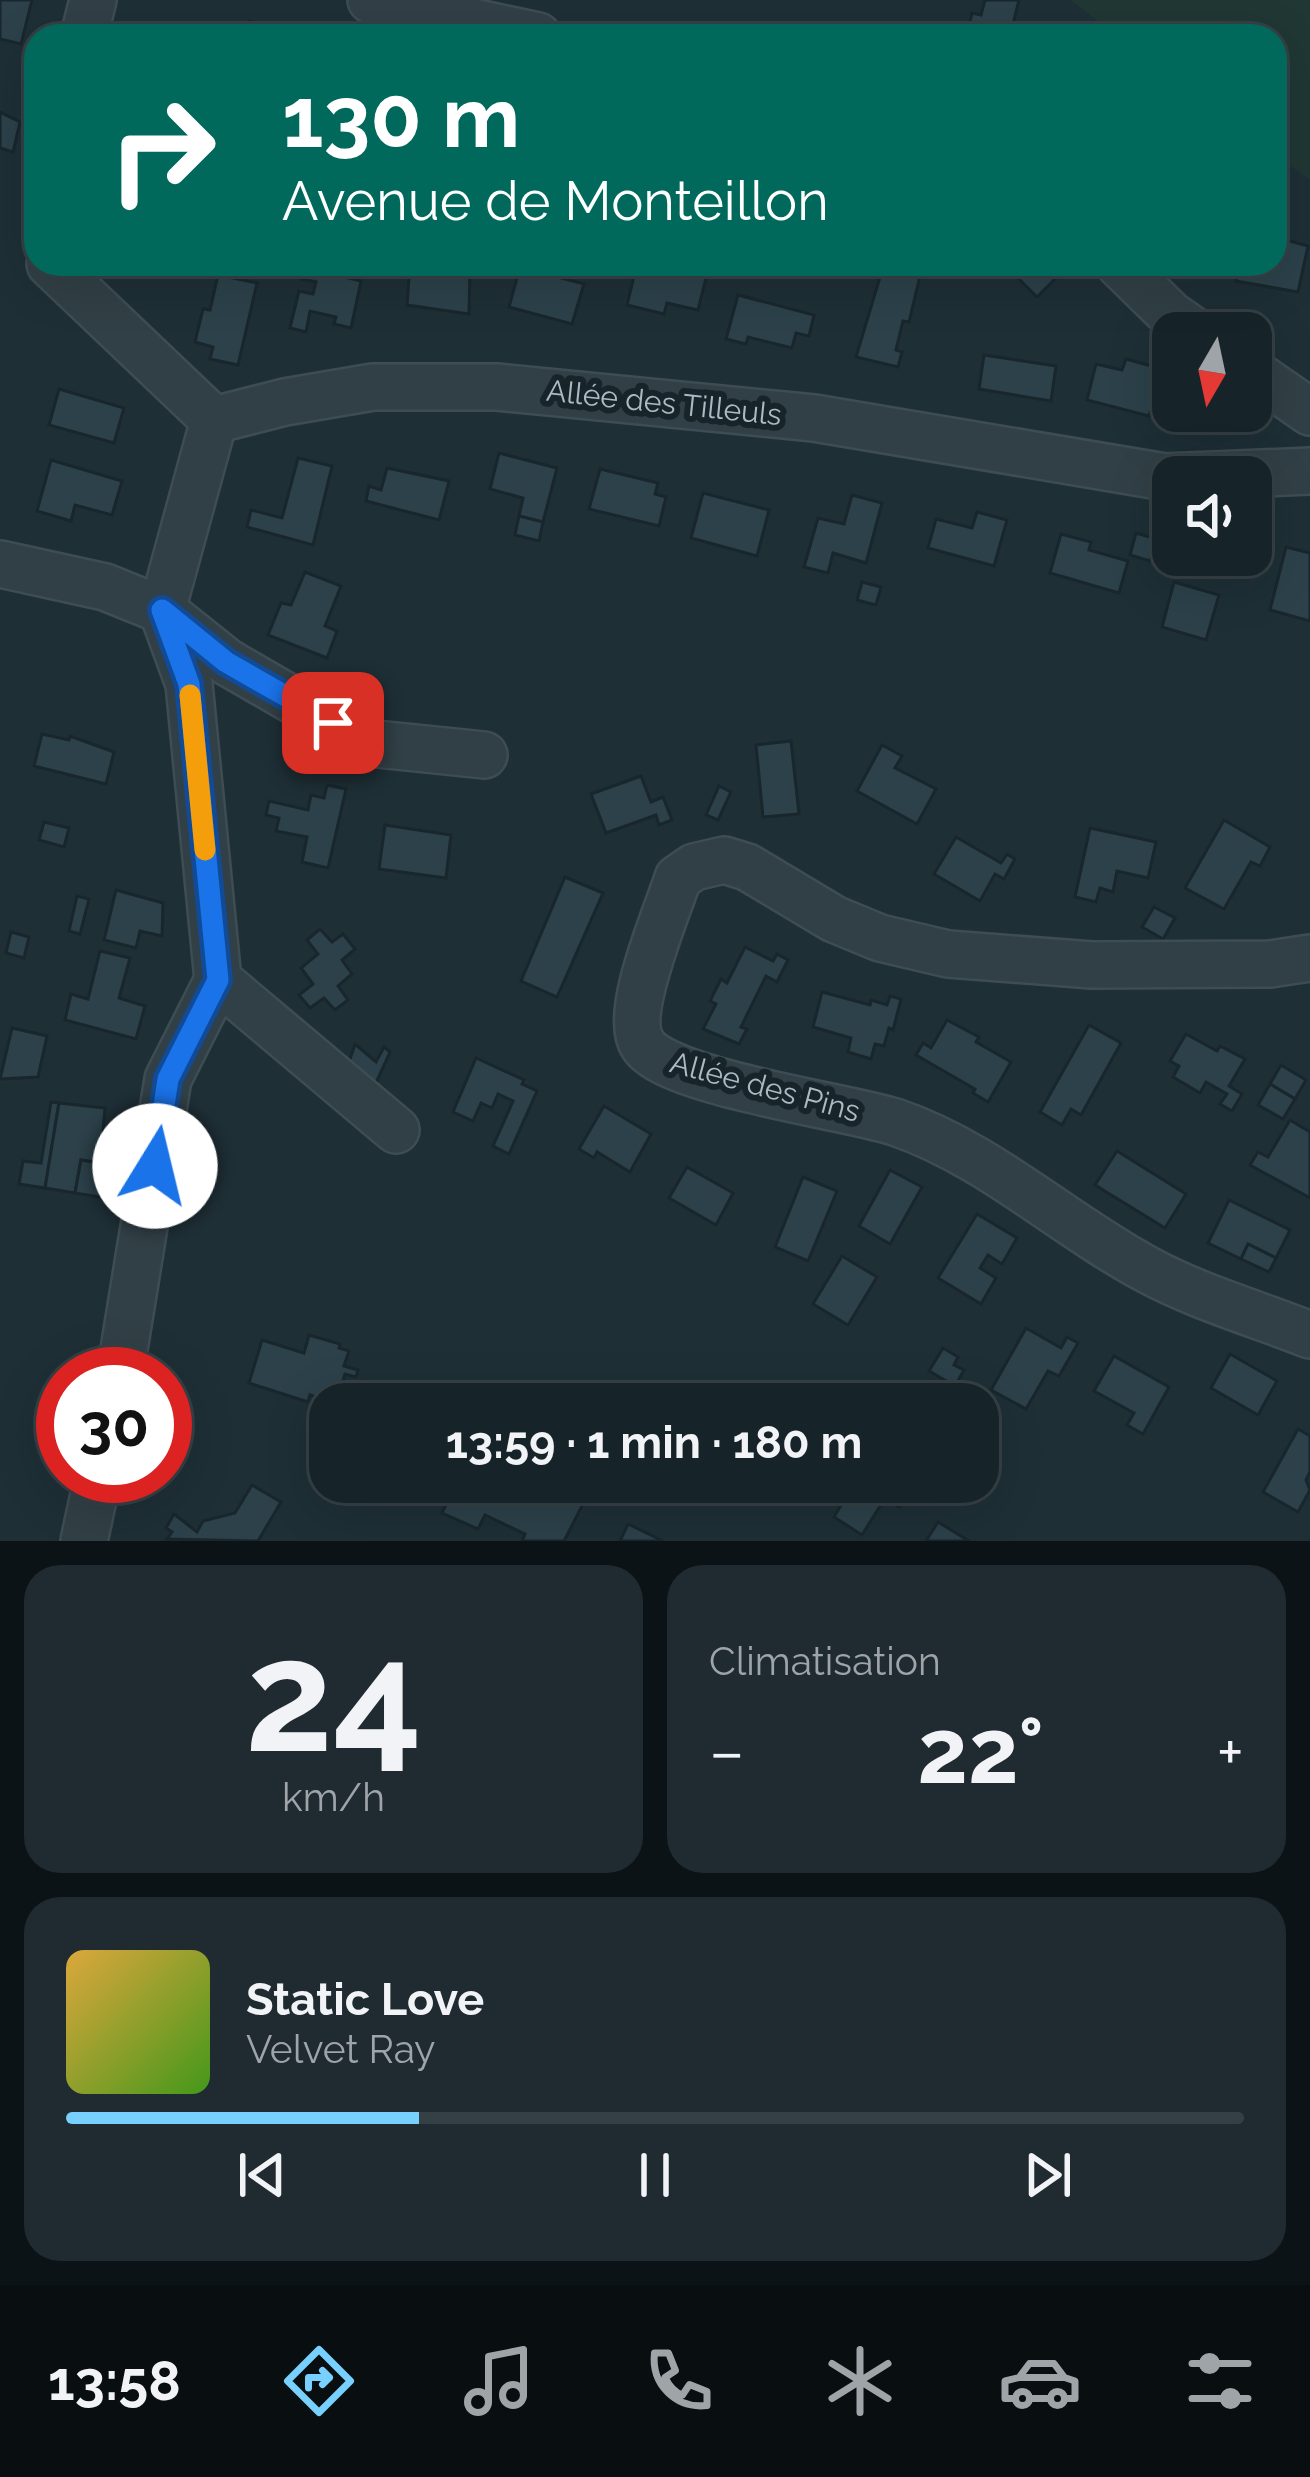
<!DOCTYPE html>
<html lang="fr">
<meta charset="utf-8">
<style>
:root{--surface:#162328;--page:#1f2b30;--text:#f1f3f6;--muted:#9ea4a8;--line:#354045;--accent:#77d0fd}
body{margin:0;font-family:Raleway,sans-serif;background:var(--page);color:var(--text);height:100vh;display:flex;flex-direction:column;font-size:45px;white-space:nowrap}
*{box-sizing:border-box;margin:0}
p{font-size:39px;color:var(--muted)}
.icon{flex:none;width:66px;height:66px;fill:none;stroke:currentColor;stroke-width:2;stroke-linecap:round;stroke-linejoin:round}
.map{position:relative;height:1541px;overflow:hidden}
.drawer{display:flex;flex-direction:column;gap:24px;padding:24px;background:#0c1316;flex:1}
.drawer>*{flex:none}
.top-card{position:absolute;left:24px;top:24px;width:1263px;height:252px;border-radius:36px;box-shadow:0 12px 48px #0002,0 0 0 3px var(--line);background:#00695c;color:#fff;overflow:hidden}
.needle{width:78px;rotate:189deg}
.fabs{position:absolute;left:1152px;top:312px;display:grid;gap:24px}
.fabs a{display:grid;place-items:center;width:120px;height:120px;border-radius:24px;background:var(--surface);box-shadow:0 12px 48px #0002,0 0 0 3px var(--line);font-size:60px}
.speed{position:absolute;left:36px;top:1347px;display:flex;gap:24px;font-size:60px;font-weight:700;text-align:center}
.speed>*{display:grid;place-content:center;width:156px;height:156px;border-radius:50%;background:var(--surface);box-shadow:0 12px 48px #0002,0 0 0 3px var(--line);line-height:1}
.speed .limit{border:18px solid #d22;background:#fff;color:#111}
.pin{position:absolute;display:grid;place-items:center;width:102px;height:102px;color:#fff;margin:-51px;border-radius:24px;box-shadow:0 6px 18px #0006}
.me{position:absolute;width:132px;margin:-66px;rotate:9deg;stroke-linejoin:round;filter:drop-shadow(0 0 9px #0008)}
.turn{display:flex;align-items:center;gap:42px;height:252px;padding:0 60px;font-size:54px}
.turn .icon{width:156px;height:156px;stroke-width:2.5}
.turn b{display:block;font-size:84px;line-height:102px}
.big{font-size:90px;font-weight:700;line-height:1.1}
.drawer .card{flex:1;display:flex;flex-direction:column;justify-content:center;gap:18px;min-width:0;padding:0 42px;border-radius:36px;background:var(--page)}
.drawer .dial{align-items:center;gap:0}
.dial b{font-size:156px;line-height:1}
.song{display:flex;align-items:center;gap:36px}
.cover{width:144px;height:144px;border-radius:18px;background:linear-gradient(135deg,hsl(40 70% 55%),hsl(100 70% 35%))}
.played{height:12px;border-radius:6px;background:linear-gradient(90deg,var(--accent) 30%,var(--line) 30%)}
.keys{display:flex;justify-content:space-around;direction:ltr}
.heat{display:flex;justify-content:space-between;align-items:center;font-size:66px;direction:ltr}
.drawer .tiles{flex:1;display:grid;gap:24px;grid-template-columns:1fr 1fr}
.card:last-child{grid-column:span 2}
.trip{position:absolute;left:309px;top:1383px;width:690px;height:120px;border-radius:36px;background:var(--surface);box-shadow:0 12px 48px #0002,0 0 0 3px var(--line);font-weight:700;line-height:120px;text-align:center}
.menu{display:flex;height:192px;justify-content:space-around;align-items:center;background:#090e10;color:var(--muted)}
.menu .icon{width:84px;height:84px}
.menu .on{color:var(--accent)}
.menu b{font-size:54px;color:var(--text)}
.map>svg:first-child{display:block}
.green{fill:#203733}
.building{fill:#2c414a;stroke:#19272d;stroke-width:3}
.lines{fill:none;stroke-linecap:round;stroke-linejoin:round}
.minor-casing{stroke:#3e4c53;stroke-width:50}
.minor{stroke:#314046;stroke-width:45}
.route-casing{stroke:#114b97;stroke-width:30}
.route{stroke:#1a73e8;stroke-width:21}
.slow{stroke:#f59e0b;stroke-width:21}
.labels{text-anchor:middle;stroke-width:12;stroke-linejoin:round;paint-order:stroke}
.street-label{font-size:30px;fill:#abbbc4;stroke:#17252b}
</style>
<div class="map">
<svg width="1310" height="1541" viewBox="0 0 1310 1541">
<rect width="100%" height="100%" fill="#1e2f36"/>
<!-- green -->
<polygon class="green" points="1070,0 1310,0 1310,180 1275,155 1275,36 1118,36"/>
<!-- building -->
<g class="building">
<polygon points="0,0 32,0 21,44 0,39"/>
<polygon points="985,0 1019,0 1010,36 967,36 972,13 981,15"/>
<polygon points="250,21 283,30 281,36 246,36"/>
<polygon points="0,112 20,122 13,152 0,148"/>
<polygon points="1275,237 1308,246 1298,292 1236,281 1241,264 1275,264"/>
<polygon points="306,264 321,264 320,271 361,281 351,328 334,324 336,317 310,311 306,332 290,328 299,291 313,294 316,282 302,279"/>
<polygon points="410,264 470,265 469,314 407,305"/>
<polygon points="637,264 670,264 707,274 698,310 667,303 664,314 627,305"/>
<polygon points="1004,264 1050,264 1060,274 1037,297"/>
<polygon points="520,267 584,284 572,324 509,307"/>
<polygon points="883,267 920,276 909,322 903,321 896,350 902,352 898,367 856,357"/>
<polygon points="218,275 257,283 238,365 210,359 213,347 195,342 203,309 210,310"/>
<polygon points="738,295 814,315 809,336 796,333 792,348 748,337 746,344 726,339"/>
<polygon points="984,355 1056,366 1051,401 979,389"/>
<polygon points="1126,359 1162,369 1149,416 1087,400 1096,364 1122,370"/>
<polygon points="59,389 124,408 114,443 49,425"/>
<polygon points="499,453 557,468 543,522 519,516 523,498 490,489"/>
<polygon points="298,458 332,466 313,545 247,527 251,510 282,518"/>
<polygon points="51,460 122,481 112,515 75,505 71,521 37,511"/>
<polygon points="387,468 449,481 439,520 366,501 369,486 381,490"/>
<polygon points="600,469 658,483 655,494 666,497 659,526 589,509"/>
<polygon points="703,493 769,510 757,556 691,538"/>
<polygon points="852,495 882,503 866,563 833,553 828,573 804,567 818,518 844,524"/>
<polygon points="977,512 1007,520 994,566 928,548 936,519 972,528"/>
<polygon points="519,516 543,522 539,541 515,535"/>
<polygon points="1136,533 1157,539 1150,561 1130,555"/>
<polygon points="1061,534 1091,542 1089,550 1128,561 1119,593 1050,573"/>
<polygon points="1286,547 1310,553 1310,621 1270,610"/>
<polygon points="305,572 341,586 325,626 337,631 327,658 268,635 281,603 291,605"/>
<polygon points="862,582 881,587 876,605 857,600"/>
<polygon points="1174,582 1219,595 1206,640 1162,627"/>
<polygon points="42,734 69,740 70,736 114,752 106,784 34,766"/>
<polygon points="791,741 799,814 763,817 756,745"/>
<polygon points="882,745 902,756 895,768 936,789 917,824 857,791"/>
<polygon points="641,776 651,802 663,797 672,820 659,825 656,815 606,833 591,794"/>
<polygon points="327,785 346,789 328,868 302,862 307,837 276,831 279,818 266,815 269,801 308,810 311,795 324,798"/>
<polygon points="719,786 731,792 718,820 706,815"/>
<polygon points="1224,820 1270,847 1260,866 1251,862 1224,909 1185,888"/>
<polygon points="44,822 69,828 64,847 39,840"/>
<polygon points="385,825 451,835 446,878 379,869"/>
<polygon points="1090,828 1156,842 1148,878 1117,871 1113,892 1100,888 1096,902 1075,897"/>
<polygon points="956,837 1001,863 1007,854 1015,859 1004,879 995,874 980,901 934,874"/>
<polygon points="565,877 603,893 557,997 521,981"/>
<polygon points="116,890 163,903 162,936 140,931 136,948 104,940"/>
<polygon points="77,896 89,899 80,934 69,931"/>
<polygon points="1154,907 1175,918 1163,939 1142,927"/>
<polygon points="320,929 332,942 343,934 355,949 342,960 352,974 338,986 348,1000 335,1010 324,998 310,1008 299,995 313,984 301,968 318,954 307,940"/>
<polygon points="11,932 29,937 24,958 6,953"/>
<polygon points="745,947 773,961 777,954 788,960 777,982 766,976 741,1027 747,1029 739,1044 703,1029 716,1004 710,1001 721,979 727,983"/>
<polygon points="100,951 130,958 119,998 145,1006 136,1039 65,1020 71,994 88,999"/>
<polygon points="822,992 870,1005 871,1000 887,1005 890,996 901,999 893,1030 889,1028 884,1046 875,1044 871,1059 848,1052 851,1038 813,1027"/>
<polygon points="947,1020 979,1037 976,1042 1011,1062 988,1102 973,1093 975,1089 916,1055 923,1043 931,1048"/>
<polygon points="1089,1025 1121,1043 1081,1115 1071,1109 1062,1125 1040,1112"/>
<polygon points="12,1028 47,1036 38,1077 0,1079"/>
<polygon points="1186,1034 1217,1051 1220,1046 1245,1059 1229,1086 1242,1094 1232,1111 1220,1104 1227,1094 1206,1082 1200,1093 1173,1077 1179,1066 1170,1061"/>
<polygon points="355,1044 376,1062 384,1047 390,1052 375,1085 349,1062"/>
<polygon points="476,1058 524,1080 522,1084 537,1091 509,1154 493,1146 513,1101 498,1094 492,1108 481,1103 473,1121 453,1112"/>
<polygon points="1281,1065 1306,1080 1295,1099 1270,1084"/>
<polygon points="1270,1084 1295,1099 1283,1119 1258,1105"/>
<polygon points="51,1102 59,1103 45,1188 19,1184 23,1161 41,1163"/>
<polygon points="59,1103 105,1108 100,1163 81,1160 75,1193 45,1188"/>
<polygon points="604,1106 651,1134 630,1172 597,1152 594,1158 579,1149"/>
<polygon points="1290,1120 1310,1132 1310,1198 1250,1165 1258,1152 1268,1157"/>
<polygon points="1117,1151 1186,1194 1165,1228 1095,1185"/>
<polygon points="81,1160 106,1164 100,1197 75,1193"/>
<polygon points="687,1167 733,1193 716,1225 669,1198"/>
<polygon points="890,1170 922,1187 890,1244 859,1226"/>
<polygon points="803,1177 837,1191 808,1261 775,1247"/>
<polygon points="1229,1200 1290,1230 1276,1258 1248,1244 1241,1259 1208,1243"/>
<polygon points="977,1214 1017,1238 1002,1264 988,1255 980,1268 996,1278 981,1304 938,1278"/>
<polygon points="1248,1244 1276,1258 1269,1272 1241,1259"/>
<polygon points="842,1256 877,1277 848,1325 813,1304"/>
<polygon points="1026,1328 1061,1348 1067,1337 1078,1343 1059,1376 1048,1371 1026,1409 991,1390"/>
<polygon points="309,1335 340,1344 339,1348 349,1351 344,1366 358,1370 356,1377 345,1374 336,1403 310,1395 308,1402 249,1383 262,1340 304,1353"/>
<polygon points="943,1348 958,1357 954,1365 964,1370 955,1386 929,1371"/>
<polygon points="1230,1354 1277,1381 1258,1415 1211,1388"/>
<polygon points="1114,1356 1169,1387 1143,1434 1127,1425 1134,1413 1094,1391"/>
<polygon points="1298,1429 1310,1436 1310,1472 1306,1480 1310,1490 1298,1512 1263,1492"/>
<polygon points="457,1482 500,1482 539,1504 548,1484 584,1502 564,1541 522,1541 525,1534 485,1515 478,1529 442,1513"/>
<polygon points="855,1482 914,1482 915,1483 899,1507 885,1498 862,1535 834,1517"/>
<polygon points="252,1485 281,1502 258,1541 167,1539 172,1532 166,1528 174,1514 197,1532 203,1521 235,1513"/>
<polygon points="938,1522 969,1541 926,1541"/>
<polygon points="628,1524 663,1541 620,1541"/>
</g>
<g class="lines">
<defs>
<g id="minor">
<polyline points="371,0 538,36"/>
<polyline points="84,36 93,0"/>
<polyline points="50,264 214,420"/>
<polyline points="1119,264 1171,315 1197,333"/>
<polyline points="1251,371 1310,412"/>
<polyline points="0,564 105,587 162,610 227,662 367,743 484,755"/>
<polyline points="162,610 214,420 285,402 373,387 497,387 814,418 1165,477 1310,471"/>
<path d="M1310,958L1270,964L1092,965L948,954L880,938L834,919L747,867L724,860L694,867L678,878C667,913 622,1014 643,1045C668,1083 846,1106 895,1122C989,1154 1062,1224 1148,1270C1198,1297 1257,1314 1310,1335"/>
<polyline points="218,980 396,1130"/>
<polyline points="120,1374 168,1079 218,980 189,684 162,610"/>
<polyline points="84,1541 98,1476"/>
</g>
</defs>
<!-- minor casing -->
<use href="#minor" class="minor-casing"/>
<!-- minor -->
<use href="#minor" class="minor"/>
</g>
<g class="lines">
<defs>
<polyline id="route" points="155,1166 168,1079 218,980 189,684 162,610 226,662 333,723"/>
</defs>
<!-- route casing -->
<use href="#route" class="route-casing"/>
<!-- route -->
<use href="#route" class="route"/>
<!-- slow -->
<polyline class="slow" points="190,695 205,850"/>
</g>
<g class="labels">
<!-- street labels -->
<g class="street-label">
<text transform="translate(664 403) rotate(6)" y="10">Allée des Tilleuls</text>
<text transform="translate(765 1087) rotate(15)" y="10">Allée des Pins</text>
</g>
</g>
</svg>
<div class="fabs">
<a><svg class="needle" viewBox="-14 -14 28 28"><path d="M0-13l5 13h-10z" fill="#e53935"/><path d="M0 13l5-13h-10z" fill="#9ea4a8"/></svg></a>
<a><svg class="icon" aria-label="sound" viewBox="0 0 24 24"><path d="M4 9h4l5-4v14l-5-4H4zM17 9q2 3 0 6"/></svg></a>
</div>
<div class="speed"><div class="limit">30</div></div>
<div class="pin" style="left:333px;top:723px;background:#d93025"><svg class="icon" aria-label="arrive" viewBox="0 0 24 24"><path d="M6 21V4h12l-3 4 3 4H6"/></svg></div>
<svg class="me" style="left:155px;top:1166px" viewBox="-20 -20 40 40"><circle r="19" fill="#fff"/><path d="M0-13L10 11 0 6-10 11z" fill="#1a73e8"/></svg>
<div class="trip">13:59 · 1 min · 180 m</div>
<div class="top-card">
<div class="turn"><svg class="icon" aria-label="right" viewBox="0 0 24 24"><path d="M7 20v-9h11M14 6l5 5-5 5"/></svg><div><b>130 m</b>Avenue de Monteillon</div></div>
</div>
</div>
<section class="drawer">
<div class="tiles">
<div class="card dial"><b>24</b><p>km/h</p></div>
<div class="card"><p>Climatisation</p>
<div class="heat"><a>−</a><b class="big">22°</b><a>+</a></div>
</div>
<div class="card">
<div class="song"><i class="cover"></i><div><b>Static Love</b><p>Velvet Ray</p></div></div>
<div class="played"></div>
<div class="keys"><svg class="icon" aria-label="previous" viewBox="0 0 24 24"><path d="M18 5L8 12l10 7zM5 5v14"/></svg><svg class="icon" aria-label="pause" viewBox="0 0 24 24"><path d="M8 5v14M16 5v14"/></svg><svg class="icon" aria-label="next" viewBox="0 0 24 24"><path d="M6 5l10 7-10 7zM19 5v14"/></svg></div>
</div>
</div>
</section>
<nav class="menu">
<b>13:58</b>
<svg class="icon on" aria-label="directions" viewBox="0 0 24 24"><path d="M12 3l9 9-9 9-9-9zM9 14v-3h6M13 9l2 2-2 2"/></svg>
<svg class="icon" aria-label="music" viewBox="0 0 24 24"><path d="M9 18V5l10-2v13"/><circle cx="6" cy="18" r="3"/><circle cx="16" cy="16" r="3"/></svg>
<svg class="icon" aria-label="phone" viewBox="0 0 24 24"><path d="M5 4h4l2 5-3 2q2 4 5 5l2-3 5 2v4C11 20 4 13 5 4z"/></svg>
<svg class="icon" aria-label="climate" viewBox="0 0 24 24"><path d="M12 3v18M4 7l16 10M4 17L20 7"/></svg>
<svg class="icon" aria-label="car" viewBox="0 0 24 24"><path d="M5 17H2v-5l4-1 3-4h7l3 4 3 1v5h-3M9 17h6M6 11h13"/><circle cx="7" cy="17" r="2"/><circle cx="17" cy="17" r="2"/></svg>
<svg class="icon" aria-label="filters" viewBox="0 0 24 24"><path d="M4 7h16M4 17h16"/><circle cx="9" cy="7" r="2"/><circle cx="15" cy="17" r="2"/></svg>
</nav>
